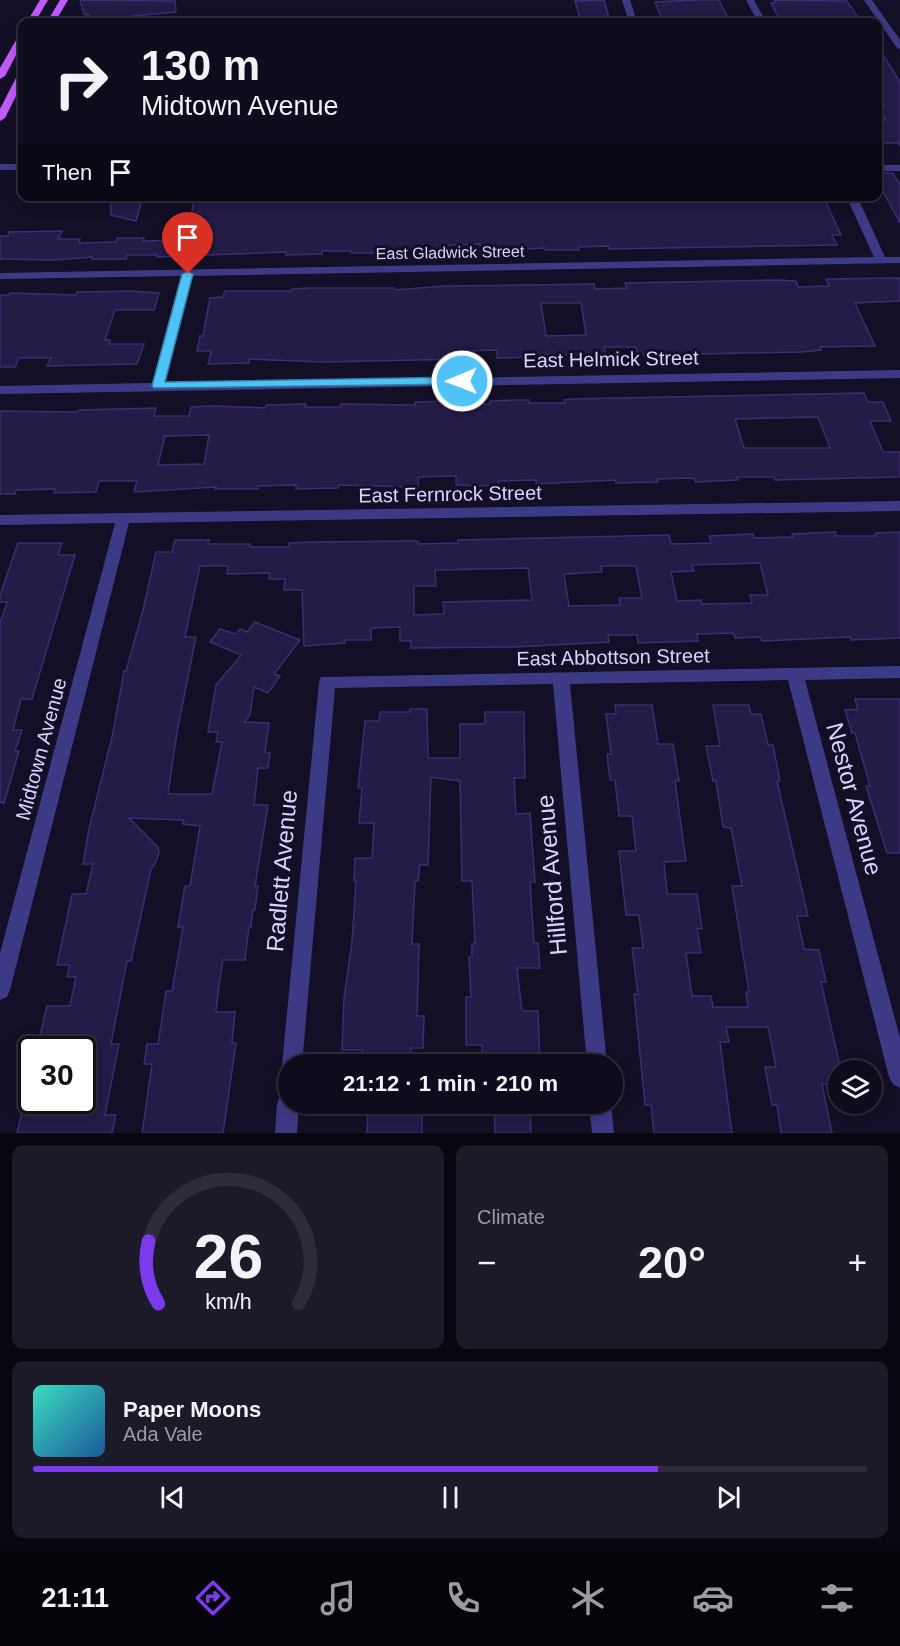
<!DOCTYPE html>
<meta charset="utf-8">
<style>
:root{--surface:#0e0b1c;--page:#1c1929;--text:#f1f3f6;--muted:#9b9ba3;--line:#2e2b3b;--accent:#7c3aed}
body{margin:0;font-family:Helvetica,sans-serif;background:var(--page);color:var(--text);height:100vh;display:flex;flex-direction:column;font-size:22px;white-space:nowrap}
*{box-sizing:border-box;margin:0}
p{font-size:20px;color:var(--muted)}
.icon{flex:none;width:33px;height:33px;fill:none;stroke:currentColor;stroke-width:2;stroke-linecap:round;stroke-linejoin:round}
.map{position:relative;height:1133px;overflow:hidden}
.details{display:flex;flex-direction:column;gap:12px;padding:12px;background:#08060f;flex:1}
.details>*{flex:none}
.guide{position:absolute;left:18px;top:18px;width:864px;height:183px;border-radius:12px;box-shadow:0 3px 15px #0003,0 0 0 2px var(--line);background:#0e0b1c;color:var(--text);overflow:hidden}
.controls{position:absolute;left:828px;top:1060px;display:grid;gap:12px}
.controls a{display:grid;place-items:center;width:54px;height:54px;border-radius:50%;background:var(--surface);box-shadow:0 3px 15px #0003,0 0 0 2px var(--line);font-size:30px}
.speed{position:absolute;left:18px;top:1036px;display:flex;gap:12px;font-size:30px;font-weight:700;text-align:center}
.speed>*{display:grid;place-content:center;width:78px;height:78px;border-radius:50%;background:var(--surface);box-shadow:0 3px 15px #0003,0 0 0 2px var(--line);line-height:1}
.speed .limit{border:3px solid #111;border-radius:9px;background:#fff;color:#111}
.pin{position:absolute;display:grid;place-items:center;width:51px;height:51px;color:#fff;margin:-62px -26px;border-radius:50% 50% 50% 0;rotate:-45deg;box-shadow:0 0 6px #0007}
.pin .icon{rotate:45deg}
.me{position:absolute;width:66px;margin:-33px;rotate:269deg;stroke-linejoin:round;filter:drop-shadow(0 0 4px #0008)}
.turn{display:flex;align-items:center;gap:21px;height:126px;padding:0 24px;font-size:27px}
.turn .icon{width:78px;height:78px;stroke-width:2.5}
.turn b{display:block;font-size:42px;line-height:51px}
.then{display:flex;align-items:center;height:57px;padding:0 24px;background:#0003;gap:12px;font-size:22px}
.big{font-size:45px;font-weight:700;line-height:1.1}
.details .tile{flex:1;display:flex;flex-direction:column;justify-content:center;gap:9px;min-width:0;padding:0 21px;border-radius:12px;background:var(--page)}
.details .dial{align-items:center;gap:0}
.dial svg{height:156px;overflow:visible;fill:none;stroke:var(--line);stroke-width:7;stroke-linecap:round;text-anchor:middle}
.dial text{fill:var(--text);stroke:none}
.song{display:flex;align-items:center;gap:18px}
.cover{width:72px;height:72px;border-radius:9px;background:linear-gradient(135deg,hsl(170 70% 55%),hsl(210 70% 35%))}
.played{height:6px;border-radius:3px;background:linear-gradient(90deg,var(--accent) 75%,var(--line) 75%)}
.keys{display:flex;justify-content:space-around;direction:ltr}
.heat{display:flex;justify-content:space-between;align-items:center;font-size:33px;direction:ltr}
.details .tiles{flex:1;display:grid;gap:12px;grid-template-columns:1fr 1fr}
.tile:last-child{grid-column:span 2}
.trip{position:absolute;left:278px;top:1054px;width:345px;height:60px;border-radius:30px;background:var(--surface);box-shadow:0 3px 15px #0003,0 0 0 2px var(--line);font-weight:700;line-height:60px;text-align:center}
.tab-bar{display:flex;height:96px;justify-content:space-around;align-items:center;background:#06040b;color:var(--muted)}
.tab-bar .icon{width:42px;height:42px}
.tab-bar .current{color:var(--accent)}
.tab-bar b{font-size:27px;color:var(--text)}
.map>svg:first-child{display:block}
.building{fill:#241b47;stroke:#3b2d73;stroke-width:1.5;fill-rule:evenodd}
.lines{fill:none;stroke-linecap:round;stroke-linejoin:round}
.street{fill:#3d3a85;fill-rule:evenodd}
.primary{fill:#c25bff;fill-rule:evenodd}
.route{fill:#4fc3f7;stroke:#337fa1;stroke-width:1.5}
.labels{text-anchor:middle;stroke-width:6;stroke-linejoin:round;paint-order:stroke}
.far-street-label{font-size:16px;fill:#d9d4ff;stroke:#130f26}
.street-label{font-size:20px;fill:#d9d4ff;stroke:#130f26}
.near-street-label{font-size:24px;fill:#d9d4ff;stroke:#130f26}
</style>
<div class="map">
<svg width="900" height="1133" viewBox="0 0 900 1133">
<rect width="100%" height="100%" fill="#130f26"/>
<!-- building -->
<g class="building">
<polygon points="80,0 175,1 176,12 133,16 119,20 114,17 98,22 81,22 89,15 84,14"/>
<polygon points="604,0 610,22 581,22 575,1"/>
<polygon points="694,0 719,0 730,22 663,22 655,2"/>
<polygon points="774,0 847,1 861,22 781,22 771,3 776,3"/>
<polygon points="878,47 900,82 900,146 898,143 878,143 878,120 886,120 879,106 885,106 878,93"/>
<polygon points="878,173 893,173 900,185 900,223 878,182"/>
<polygon points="110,196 143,196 136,221 111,215"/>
<polygon points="195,196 823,196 841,235 832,235 837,245 609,249 608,246 578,247 579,250 545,250 545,248 480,251 480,244 449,245 450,252 434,252 385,250 385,253 351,253 351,251 322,251 322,254 286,255 286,252 157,257 157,255 127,255 126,259 92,259 92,257 54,260 0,259 0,236 8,236 9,232 62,231 58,239 80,239 79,243 116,242 117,238 144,238 143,241 186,240 187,236 191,236 187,235"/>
<path d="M900,278V301L855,303L875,346L820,347L821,350L801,352L638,355L636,347H604L606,356L536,354V357L497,358V350L464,351L465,359L320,362L249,359V363L208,364L211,351H197L200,336H203L210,298L223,297L225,291H292V289L308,288H394L395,290L445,286L594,284L595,289L627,288L625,283L775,280L796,281L798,287L829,286L826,279ZM541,303H581L586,335L546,336Z"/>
<polygon points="130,291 159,293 154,310 115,310 105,340 110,340 109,344 144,344 137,364 47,366 51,358 19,358 15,367 0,367 0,295 9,295 10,293 76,295 77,292"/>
<path d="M864,393L868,402H883L891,421H870L883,452H900V477L775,480L774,477H737L738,480L695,482V479L689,478L657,479L658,482L616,483L615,480L536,484V480L498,481L499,485L479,486L456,485V476L418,477V486L411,487L339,485L338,488L296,489V485L258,486V489H215L216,487L134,492L137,481H99L96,492L54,493L55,489L16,490L15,494H0V411L77,412L78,410L156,408L154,416H189L191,407L213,406L266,408V405L306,404L305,407H341V404L415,405V402L454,401L455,404H490V401L515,400H529V403H565L564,400L571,399ZM818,417L830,448H744L735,419ZM209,435L204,464L158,465L165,436Z"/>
<path d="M835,532L836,536H876L875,533L900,532V638L851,640L850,637L762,641L760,637L735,638L733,633L697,634L698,641L638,643L637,635H608L609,642L515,647L411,648V641H400V627L371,628V640H344L345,643L304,646L302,590H284L285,579H269L270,573L227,574L228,566H200L185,637H196L177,732L168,794H212L222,742H216L218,732H208L216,685L241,655L210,642L220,629L235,634L241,629L247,632L255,622L300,640L274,674L280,676L268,693L254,687L250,715L244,722L269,723L265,752L270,753L268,768H258L254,805H268L255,886H258L255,910H253L251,927H249L245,960H223L219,985L216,1012H235L232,1043H236L223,1133H142L152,1064H144L147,1044H158L166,991H172L183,927H178L185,886H190L200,826L183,824V820L129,818L158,847L159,853L156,862L151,869L131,961H127L111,1044H119L105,1115H116L112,1133H17L24,1103H82V1050H38L42,1035H40L47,1006H70L76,977H67L70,965H57L72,894H86L93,864H83L89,829L113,733L124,671H126L143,610L156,552H172L175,540H209L208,544H250V547H289V543L314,542L410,541H418V544L458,543V540L669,535L671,544L711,543L709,536L753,534L754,538L793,537L792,534ZM760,563L768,595H750L752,603L701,604V600L677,601L671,572L694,571L692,565ZM601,566H636L642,598H619L620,605L569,606L564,574L602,572ZM528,568L532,600L443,602L444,614L414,615V586H436L435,570Z"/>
<polygon points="18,543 62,543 58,555 75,555 32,699 21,699 13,730 22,730 15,751 19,751 4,803 0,802 0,623 7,602 0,602 0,595"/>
<polygon points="855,699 900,699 900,853 887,853 866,786 870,786 855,733 852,733 845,710 858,709"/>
<polygon points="615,705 652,705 658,744 673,744 679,781 675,781 686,861 664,862 667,894 697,894 702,929 697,928 701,953 686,953 692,996 711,996 713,1007 748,1007 746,992 749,992 732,886 742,886 731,828 723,827 716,781 713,781 706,746 720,746 713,705 749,705 751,714 761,714 768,745 773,745 780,781 777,781 808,916 797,916 804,949 819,950 826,982 821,982 841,1071 838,1071 838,1084 822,1084 832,1133 781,1133 777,1105 772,1105 765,1067 776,1067 768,1027 726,1027 729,1042 720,1042 732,1133 654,1133 651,1105 645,1105 634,994 638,994 632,948 643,948 639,915 626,915 619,851 636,851 632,816 619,816 615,780 610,780 607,754 611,754 606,714 616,714"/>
<polygon points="410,709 427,709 428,758 460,758 460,724 485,724 485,712 524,712 525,778 514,778 516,814 530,813 535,882 530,882 534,943 538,943 540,968 517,968 522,1011 538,1011 540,1065 483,1065 482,1045 466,1045 466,997 471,997 469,957 472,957 472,944 475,944 472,881 462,881 460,781 431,777 428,865 420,865 418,881 415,881 412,944 419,944 417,1016 424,1016 423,1048 411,1048 410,1065 362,1065 363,1050 342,1050 344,998 352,942 356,881 354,881 355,858 372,858 374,823 359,823 362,788 358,788 365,721 379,721 380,712 410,712"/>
<polygon points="368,1104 422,1104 422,1133 367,1133"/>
<polygon points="494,1104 530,1104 531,1133 495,1133"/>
</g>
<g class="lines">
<!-- street -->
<g class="street">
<polygon points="622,0 630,0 637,22 629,22"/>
<polygon points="746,0 754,0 766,22 758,22"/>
<polygon points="864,0 872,0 900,40 900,49 897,48"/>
<rect x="0" y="164" width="22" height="6"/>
<rect x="878" y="165" width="22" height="6"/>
<polygon points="846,196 857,196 885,257 900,257 900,263 192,276 165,383 900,370 900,378 0,394 0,386 152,383 181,276 0,279 0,273 874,257"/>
<polygon points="900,501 900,511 129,523 10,990 7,997 0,1000 0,953 115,523 0,525 0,515"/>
<polygon points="900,666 900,678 805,680 900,1038 900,1088 893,1084 889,1077 788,680 570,684 607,1065 587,1065 553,684 335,688 302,1065 288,1065 288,1074 285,1072 282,1065 319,682 321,677"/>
<polygon points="288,1093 288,1104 299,1104 297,1133 275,1133 277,1104 280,1096"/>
<polygon points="589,1104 611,1104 614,1133 592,1133"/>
</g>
<!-- primary -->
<g class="primary">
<polygon points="40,0 48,0 35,22 27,22"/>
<polygon points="60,0 68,0 55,22 47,22"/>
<polygon points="19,35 22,35 22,44 5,76 0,79 0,68"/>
<polygon points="22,73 22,84 5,118 0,121 0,109 17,76"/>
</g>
</g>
<!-- route -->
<polygon class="route" points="188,271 193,274 165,382 462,377 468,381 462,384 154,388 152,386 182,274"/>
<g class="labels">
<!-- far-street labels -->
<g class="far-street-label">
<text transform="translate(450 252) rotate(-1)" y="6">East Gladwick Street</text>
</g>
<!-- street labels -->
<g class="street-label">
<text transform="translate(611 359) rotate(-1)" y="7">East Helmick Street</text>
<text transform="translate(450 494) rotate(-1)" y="7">East Fernrock Street</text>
<text transform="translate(613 657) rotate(-1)" y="7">East Abbottson Street</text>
<text transform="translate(41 749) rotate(-75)" y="7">Midtown Avenue</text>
</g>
<!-- near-street labels -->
<g class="near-street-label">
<text transform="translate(854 799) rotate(75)" y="8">Nestor Avenue</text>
<text transform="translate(282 871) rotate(-85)" y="8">Radlett Avenue</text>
<text transform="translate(552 875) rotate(-95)" y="8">Hillford Avenue</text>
</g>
</g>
</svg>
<div class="controls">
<a><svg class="icon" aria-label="layers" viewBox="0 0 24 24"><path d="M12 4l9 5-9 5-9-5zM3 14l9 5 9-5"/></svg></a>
</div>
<div class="speed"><div class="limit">30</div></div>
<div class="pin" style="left:188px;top:274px;background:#d93025"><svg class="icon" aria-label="arrive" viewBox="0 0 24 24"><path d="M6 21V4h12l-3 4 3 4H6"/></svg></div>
<svg class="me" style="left:462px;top:381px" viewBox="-20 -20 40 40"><circle r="17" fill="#4fc3f7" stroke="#fff" stroke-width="3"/><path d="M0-11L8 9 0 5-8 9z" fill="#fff"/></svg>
<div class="trip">21:12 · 1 min · 210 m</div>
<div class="guide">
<div class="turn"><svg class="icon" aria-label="right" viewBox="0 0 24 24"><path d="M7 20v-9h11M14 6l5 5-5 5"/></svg><div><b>130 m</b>Midtown Avenue</div></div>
<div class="then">Then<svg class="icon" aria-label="arrive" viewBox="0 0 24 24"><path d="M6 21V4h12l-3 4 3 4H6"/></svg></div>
</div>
</div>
<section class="details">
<div class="tiles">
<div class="tile dial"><svg viewBox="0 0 100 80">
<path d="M14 69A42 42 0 1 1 86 69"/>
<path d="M14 69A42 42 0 0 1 9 37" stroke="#7c3aed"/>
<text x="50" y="56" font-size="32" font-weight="700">26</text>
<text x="50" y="72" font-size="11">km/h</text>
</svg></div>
<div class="tile"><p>Climate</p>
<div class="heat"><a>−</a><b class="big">20°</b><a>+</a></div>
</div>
<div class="tile">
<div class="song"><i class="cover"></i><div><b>Paper Moons</b><p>Ada Vale</p></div></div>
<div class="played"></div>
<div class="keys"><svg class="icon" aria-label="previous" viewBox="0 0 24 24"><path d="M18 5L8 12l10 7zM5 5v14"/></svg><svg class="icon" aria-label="pause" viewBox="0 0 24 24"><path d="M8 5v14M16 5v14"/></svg><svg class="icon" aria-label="next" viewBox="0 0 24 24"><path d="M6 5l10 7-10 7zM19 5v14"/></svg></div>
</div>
</div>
</section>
<nav class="tab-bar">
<b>21:11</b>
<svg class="icon current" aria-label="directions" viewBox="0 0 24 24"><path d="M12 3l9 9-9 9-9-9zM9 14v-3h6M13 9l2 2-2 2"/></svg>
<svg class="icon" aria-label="music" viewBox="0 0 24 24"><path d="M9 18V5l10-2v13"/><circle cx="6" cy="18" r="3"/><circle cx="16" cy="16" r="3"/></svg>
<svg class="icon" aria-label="phone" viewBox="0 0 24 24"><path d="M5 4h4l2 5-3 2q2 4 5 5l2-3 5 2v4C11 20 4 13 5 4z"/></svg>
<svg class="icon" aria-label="climate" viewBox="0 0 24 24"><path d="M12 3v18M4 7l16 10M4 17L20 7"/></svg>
<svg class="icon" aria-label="car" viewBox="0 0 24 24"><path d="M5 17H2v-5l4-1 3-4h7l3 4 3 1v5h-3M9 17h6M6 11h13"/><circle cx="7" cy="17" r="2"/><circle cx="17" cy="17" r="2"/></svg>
<svg class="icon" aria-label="filters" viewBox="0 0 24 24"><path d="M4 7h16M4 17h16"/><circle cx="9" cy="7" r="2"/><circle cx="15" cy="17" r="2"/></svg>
</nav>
